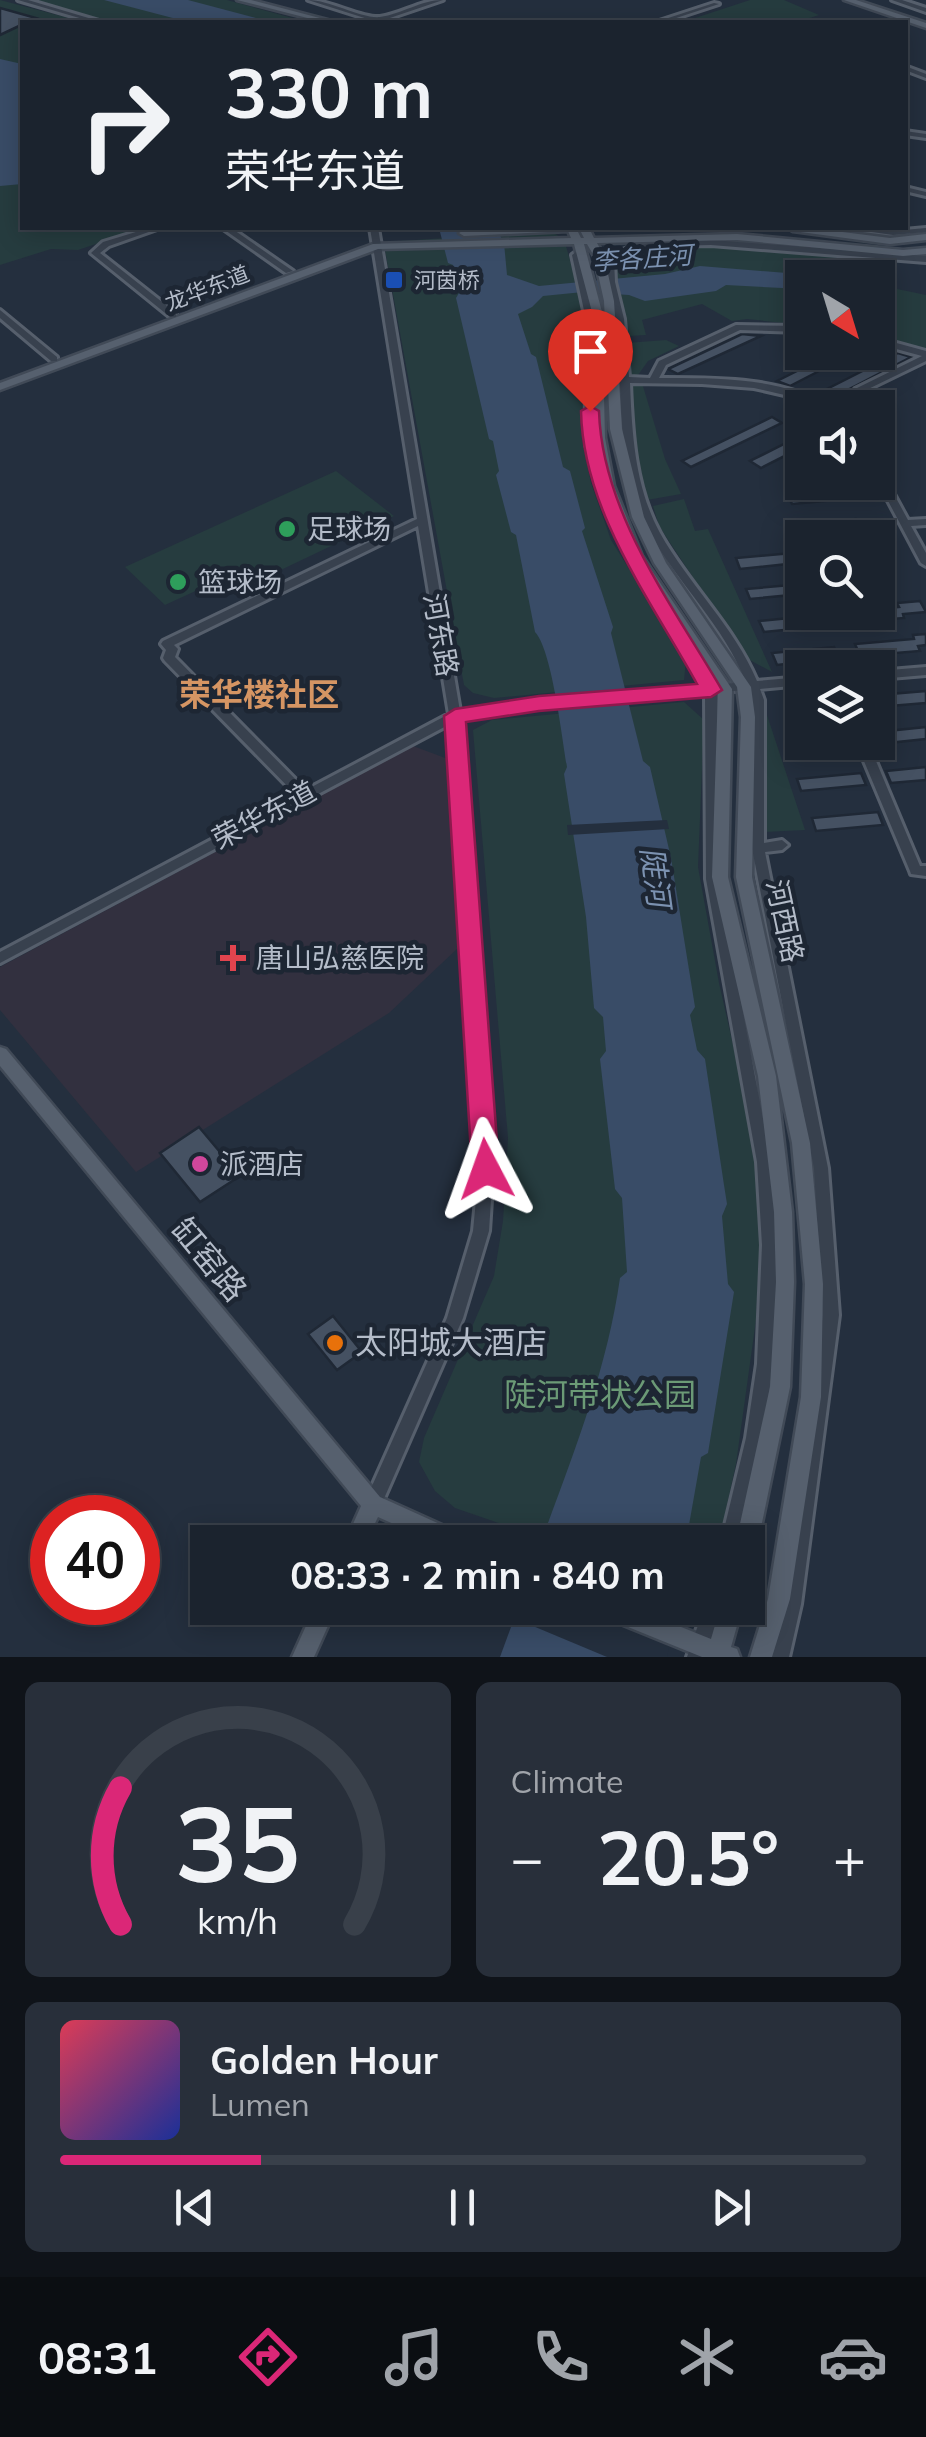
<!DOCTYPE html>
<meta charset="utf-8">
<style>
:root{--surface:#1b232e;--page:#282f3a;--text:#f1f3f6;--muted:#a0a4aa;--line:#39404a;--accent:#db2777}
body{margin:0;font-family:Mulish,"Noto Sans SC",sans-serif;background:var(--page);color:var(--text);height:100vh;display:flex;flex-direction:column;font-size:38px;white-space:nowrap}
*{box-sizing:border-box;margin:0}
p{font-size:32px;color:var(--muted)}
.icon{flex:none;width:55px;height:55px;fill:none;stroke:currentColor;stroke-width:2;stroke-linecap:round;stroke-linejoin:round}
.map{position:relative;height:1657px;overflow:hidden}
.side{display:flex;flex-direction:column;gap:25px;padding:25px;background:#0f1319;flex:1}
.side>*{flex:none}
.top-card{position:absolute;left:20px;top:20px;width:888px;height:210px;border-radius:0px;box-shadow:0 5px 25px #0003,0 0 0 2px var(--line);background:#1b232e;color:var(--text);overflow:hidden}
.needle{width:65px;rotate:142deg}
.buttons{position:absolute;left:785px;top:260px;display:grid;gap:20px}
.buttons a{display:grid;place-items:center;width:110px;height:110px;border-radius:0px;background:var(--surface);box-shadow:0 5px 25px #0003,0 0 0 2px var(--line);font-size:50px}
.speed{position:absolute;left:30px;top:1495px;display:flex;gap:20px;font-size:50px;font-weight:700;text-align:center}
.speed>*{display:grid;place-content:center;width:130px;height:130px;border-radius:50%;background:var(--surface);box-shadow:0 5px 25px #0003,0 0 0 2px var(--line);line-height:1}
.speed .limit{border:15px solid #d22;background:#fff;color:#111}
.pin{position:absolute;display:grid;place-items:center;width:85px;height:85px;color:#fff;margin:-102px -42px;border-radius:50% 50% 50% 0;rotate:-45deg;box-shadow:0 0 10px #0007}
.pin .icon{rotate:45deg}
.me{position:absolute;width:110px;margin:-55px;rotate:356deg;stroke-linejoin:round;filter:drop-shadow(0 0 8px #0008)}
.turn{display:flex;align-items:center;gap:35px;height:210px;padding:0 40px;font-size:45px}
.turn .icon{width:130px;height:130px;stroke-width:2.5}
.turn b{display:block;font-size:70px;line-height:85px}
.big{font-size:75px;font-weight:700;line-height:1.1}
.side .widget{flex:1;display:flex;flex-direction:column;justify-content:center;gap:15px;min-width:0;padding:0 35px;border-radius:15px;background:var(--page)}
.side .dial{align-items:center;gap:0}
.dial svg{height:260px;overflow:visible;fill:none;stroke:var(--line);stroke-width:7;stroke-linecap:round;text-anchor:middle}
.dial text{fill:var(--text);stroke:none}
.song{display:flex;align-items:center;gap:30px}
.cover{width:120px;height:120px;border-radius:15px;background:linear-gradient(135deg,hsl(350 70% 55%),hsl(230 70% 35%))}
.played{height:10px;border-radius:5px;background:linear-gradient(90deg,var(--accent) 25%,var(--line) 25%)}
.keys{display:flex;justify-content:space-around;direction:ltr}
.heat{display:flex;justify-content:space-between;align-items:center;font-size:55px;direction:ltr}
.side .tiles{flex:1;display:grid;gap:25px;grid-template-columns:1fr 1fr}
.widget:last-child{grid-column:span 2}
.trip{position:absolute;left:190px;top:1525px;width:575px;height:100px;border-radius:0px;background:var(--surface);box-shadow:0 5px 25px #0003,0 0 0 2px var(--line);font-weight:700;line-height:100px;text-align:center}
.tab-bar{display:flex;height:160px;justify-content:space-around;align-items:center;background:#0b0e12;color:var(--muted)}
.tab-bar .icon{width:70px;height:70px}
.tab-bar .active{color:var(--accent)}
.tab-bar b{font-size:45px;color:var(--text)}
.map>svg:first-child{display:block}
.medical{fill:#32303f}
.green{fill:#263c3f}
.water{fill:#394c67}
.pier{fill:#242f3e}
.building{fill:#455162;stroke:#1f2835;stroke-width:2.5}
.lines{fill:none;stroke-linecap:round;stroke-linejoin:round}
.minor-casing{stroke:#565f6c;stroke-width:6}
.major-casing{stroke:#414a57;stroke-width:5}
.minor{fill:#38414e;fill-rule:evenodd}
.major{fill:#56606e;fill-rule:evenodd}
.route{fill:#db2777;stroke:#8e194d;stroke-width:2.5}
.transit-dot{fill:#1a4fb4;stroke:#1d2633;stroke-width:4}
.leisure-dot{fill:#2e9e5b;stroke:#1d2633;stroke-width:4}
.health-dot{fill:#e0444e;stroke:#1d2633;stroke-width:4}
.hotel-dot{fill:#d1479c;stroke:#1d2633;stroke-width:4}
.food-dot{fill:#e8710a;stroke:#1d2633;stroke-width:4}
.labels{text-anchor:middle;stroke-width:9;stroke-linejoin:round;paint-order:stroke}
.far-poi-label{font-size:22px;fill:#b4bcc9;stroke:#1d2633;text-anchor:start}
.far-street-label{font-size:22px;fill:#b4bcc9;stroke:#1d2633}
.far-water-label{font-size:25px;font-style:italic;fill:#7c92b1;stroke:#1d2633}
.poi-label{font-size:28px;fill:#b4bcc9;stroke:#1d2633;text-anchor:start}
.street-label{font-size:28px;fill:#b4bcc9;stroke:#1d2633}
.water-label{font-size:30px;font-style:italic;fill:#7c92b1;stroke:#1d2633}
.quarter-label{font-size:32px;font-weight:bold;fill:#d59563;stroke:#1d2633}
.near-street-label{font-size:32px;fill:#b4bcc9;stroke:#1d2633}
.near-poi-label{font-size:32px;fill:#b4bcc9;stroke:#1d2633;text-anchor:start}
.near-park-label{font-size:32px;fill:#6b9a76;stroke:#1d2633}
</style>
<div class="map">
<svg width="926" height="1657" viewBox="0 0 926 1657">
<rect width="100%" height="100%" fill="#242f3e"/>
<!-- medical -->
<polygon class="medical" points="413,746 448,759 458,948 389,1013 136,1172 0,1010 0,967"/>
<!-- green -->
<g class="green">
<polygon points="0,0 84,22 22,22 22,228 143,228 78,250 51,249 0,265"/>
<polygon points="33,0 227,0 307,22 112,22"/>
<polygon points="750,0 784,0 819,15 797,22 683,22"/>
<polygon points="550,231 564,239 582,303 582,439 591,483 611,540 686,660 684,680 494,698 473,693 464,685 385,250 400,241"/>
<polygon points="712,246 878,260 847,277 802,278 802,325 747,319 732,321 702,304 642,320 646,335 629,336 612,258 627,250"/>
<polygon points="878,285 926,295 926,350 878,338"/>
<polygon points="666,340 679,346 648,361 638,375 629,375 626,343"/>
<polygon points="642,383 665,459 681,494 647,500 634,451 629,384"/>
<polygon points="336,471 394,516 228,595 213,583 165,605 125,567"/>
<polygon points="684,499 695,531 708,529 772,672 746,658 659,526 653,506"/>
<polygon points="684,702 704,720 698,867 719,983 753,1133 761,1214 756,1320 736,1464 719,1542 554,1542 455,1508 435,1491 419,1462 424,1438 494,1276 503,1221 508,1138 473,730 492,720"/>
<polygon points="761,706 764,706 805,830 764,832"/>
</g>
<!-- water -->
<g class="water">
<polygon points="104,0 188,0 271,22 188,22"/>
<polygon points="0,59 22,64 22,184 0,186"/>
<path d="M439,228H496L504,243L507,275L539,286L665,274L700,266L836,277L802,278V289L726,285L716,291L645,301L629,295L583,292L543,296L532,307L518,314L531,354L536,357L563,467L570,471L585,528L582,531L613,627L611,633L643,761L650,767L671,858L695,1007L690,1015L697,1050L705,1059L724,1185L727,1204L722,1216L728,1284L734,1292L708,1453L701,1457L686,1542H541C573,1455 607,1370 620,1278L627,1272L622,1198L615,1189L600,1059L606,1051L603,1017L594,1008L586,917L564,774L567,767C562,738 552,650 535,632L516,535L511,532L496,475L499,471L493,441L489,439L456,298L459,293L453,265L448,263Z"/>
<polygon points="518,1608 662,1657 500,1657"/>
</g>
<!-- pier -->
<g class="pier">
<polygon points="667,820 669,829 568,835 567,825"/>
<polygon points="512,1608 678,1608 667,1657 607,1657 509,1616"/>
</g>
<!-- building -->
<g class="building">
<polygon points="0,8 36,18 0,35"/>
<polygon points="742,334 761,336 678,374 668,369"/>
<polygon points="835,352 856,352 790,386 777,381"/>
<polygon points="898,353 911,357 834,397 823,391"/>
<polygon points="772,417 782,423 691,467 682,461"/>
<polygon points="788,442 798,449 761,468 750,461"/>
<polygon points="844,491 848,499 792,504 788,495"/>
<polygon points="856,519 860,528 806,532 802,523"/>
<polygon points="792,553 797,563 740,569 736,558"/>
<polygon points="802,584 802,594 750,599 746,589"/>
<polygon points="920,601 926,612 903,614 904,618 845,623 840,612 878,612 878,609 899,607 897,603"/>
<polygon points="820,615 825,626 764,632 759,621"/>
<polygon points="926,634 926,645 918,646 920,651 860,656 855,644 914,639 913,635"/>
<polygon points="834,647 839,658 777,665 772,653"/>
<polygon points="926,691 926,703 878,707 878,695"/>
<polygon points="926,727 926,739 878,744 878,732"/>
<polygon points="926,767 926,780 891,783 886,771"/>
<polygon points="861,773 866,785 801,791 797,779"/>
<polygon points="878,812 883,825 816,831 812,818"/>
<polygon points="199,1127 240,1176 200,1202 160,1153"/>
<polygon points="333,1316 362,1352 337,1370 308,1334"/>
</g>
<g class="lines">
<defs>
<g id="minor">
<polygon points="18,0 28,0 102,22 93,22"/>
<path d="M308,0C330,0 362,19 380,17C402,14 421,0 443,0L384,20L388,22L374,21Z"/>
<polygon points="892,0 902,0 926,8 926,12"/>
<polygon points="714,3 719,4 664,22 656,22"/>
<polygon points="905,66 926,74 926,78 905,70"/>
<polygon points="905,131 926,134 926,138 905,135"/>
<polygon points="905,187 926,192 926,196 905,191"/>
<polygon points="149,228 160,228 109,246 100,253 176,313 176,317 170,317 91,253 103,242"/>
<polygon points="222,228 231,228 293,271 286,273"/>
<path d="M370,228H378L460,711L539,700L703,686L633,566L638,563L643,566L714,685L746,682C724,626 679,585 650,533C624,487 622,434 620,382L618,380L620,378C619,359 618,340 616,321C613,299 602,279 607,257L632,246L667,241L711,240L926,256V262L711,245L667,246L634,251L614,260L615,282L624,319L629,377L650,378L659,361L736,325L802,326V332L740,330L666,365L659,378C717,378 782,377 833,408H820L802,399L754,388L702,384L630,383C632,434 635,487 660,533C689,585 734,626 757,681L802,677V685L760,689L764,700V843L782,840L788,845L782,850L765,852L828,1168L839,1315L801,1604L789,1657H771L783,1604L823,1315L814,1168L752,848V700L749,690L717,692L718,879L771,1162L778,1245L773,1364L762,1438L739,1542H721L746,1438L757,1364L762,1245L757,1162L706,879L705,693L539,708L461,719L493,1169L489,1231L463,1318L379,1510L373,1513L367,1510L364,1504L447,1318L473,1231L479,1169L450,724L0,963V952L296,795L165,661L163,658L166,650L161,644L163,641L417,519ZM418,526L449,714L306,790L175,657L178,649L174,645Z"/>
<polygon points="854,228 872,228 893,231 926,228 926,232 893,235 858,230"/>
<polygon points="576,252 580,255 593,315 596,445 633,549 628,552 623,549 586,445 585,315 572,255"/>
<polygon points="0,310 57,357 57,361 51,361 0,318"/>
<polygon points="878,338 926,351 926,361 862,392 859,408 849,408 855,389 922,356 878,344"/>
<polygon points="878,471 883,474 908,520 926,519 926,525 911,526 926,553 926,566 921,563 878,482"/>
<polygon points="926,667 926,675 878,679 878,671"/>
<polygon points="856,742 868,742 920,866 926,866 926,876 911,874 910,871"/>
<polygon points="704,1608 722,1608 705,1657 687,1657"/>
</g>
<g id="major">
<polygon points="237,0 251,0 335,22 323,22"/>
<polygon points="844,0 856,0 926,23 926,28"/>
<polygon points="518,228 576,228 581,238 584,238 579,228 589,228 594,238 737,234 903,250 926,248 926,254 903,256 737,240 597,243 604,256 614,301 622,429 644,517 666,563 751,687 755,717 752,877 810,1143 823,1284 821,1397 790,1599 772,1657 750,1657 768,1599 801,1397 805,1284 792,1143 736,877 741,717 737,687 654,563 632,517 610,429 604,301 594,256 587,244 584,244 602,312 605,438 614,486 642,556 732,689 728,877 776,1076 792,1212 794,1282 790,1387 758,1542 754,1549 748,1552 748,1542 736,1542 770,1387 776,1282 774,1212 758,1076 712,877 718,689 630,556 602,486 593,438 592,312 574,244 378,249 0,390 0,383 373,244 571,238 568,231 464,236 459,233 464,230"/>
<polygon points="788,228 811,228 890,238 926,234 926,240 890,244 793,231"/>
<polygon points="0,1047 6,1049 380,1497 464,1535 467,1542 434,1542 378,1517 366,1542 345,1542 361,1506 0,1066"/>
<polygon points="314,1608 336,1608 314,1657 292,1657"/>
<polygon points="598,1608 634,1608 711,1639 720,1608 742,1608 731,1647 737,1649 740,1657 702,1657 601,1616"/>
</g>
</defs>
<!-- minor casing -->
<use href="#minor" class="minor-casing"/>
<!-- major casing -->
<use href="#major" class="major-casing"/>
<!-- minor -->
<use href="#minor" class="minor"/>
<!-- major -->
<use href="#major" class="major"/>
</g>
<!-- route -->
<path class="route" d="M590,406L599,411C602,513 672,604 722,690L711,697L539,711L466,722L499,1169L495,1177L486,1181L476,1177L472,1169L444,716L455,709L539,696L697,684C650,599 583,511 581,411Z"/>
<!-- markers -->
<rect class="transit-dot" x="384" y="270" width="20" height="20" rx="5"/>
<g class="leisure-dot">
<circle cx="287" cy="529" r="10"/>
<circle cx="178" cy="582" r="10"/>
</g>
<path class="health-dot" d="M228 943h10v10h10v10h-10v10h-10v-10h-10v-10h10z"/>
<circle class="hotel-dot" cx="200" cy="1164" r="10"/>
<circle class="food-dot" cx="335" cy="1343" r="10"/>
<g class="labels">
<!-- far-poi labels -->
<g class="far-poi-label">
<text x="414" y="288">河茵桥</text>
</g>
<!-- far-street labels -->
<g class="far-street-label">
<text transform="translate(207 288) rotate(-21)" y="8">龙华东道</text>
</g>
<!-- far-water labels -->
<g class="far-water-label">
<text transform="translate(642 258) rotate(-4)" y="9">李各庄河</text>
</g>
<!-- poi labels -->
<g class="poi-label">
<text x="307" y="539">足球场</text>
<text x="198" y="592">篮球场</text>
<text x="256" y="968">唐山弘慈医院</text>
<text x="220" y="1174">派酒店</text>
</g>
<!-- street labels -->
<g class="street-label">
<text transform="translate(441 635) rotate(80)" y="10">河东路</text>
<text transform="translate(264 815) rotate(-28)" y="10">荣华东道</text>
<text transform="translate(785 921) rotate(78)" y="10">河西路</text>
</g>
<!-- water labels -->
<g class="water-label">
<text transform="translate(655 877) rotate(82)" y="10">陡河</text>
</g>
<!-- quarter labels -->
<g class="quarter-label">
<text x="259" y="706">荣华楼社区</text>
</g>
<!-- near-street labels -->
<g class="near-street-label">
<text transform="translate(209 1260) rotate(50)" y="11">缸窑路</text>
</g>
<!-- near-poi labels -->
<g class="near-poi-label">
<text x="355" y="1354">太阳城大酒店</text>
</g>
<!-- near-park labels -->
<g class="near-park-label">
<text x="600" y="1406">陡河带状公园</text>
</g>
</g>
</svg>
<div class="buttons">
<a><svg class="needle" viewBox="-14 -14 28 28"><path d="M0-13l5 13h-10z" fill="#e53935"/><path d="M0 13l5-13h-10z" fill="#a0a4aa"/></svg></a>
<a><svg class="icon" aria-label="sound" viewBox="0 0 24 24"><path d="M4 9h4l5-4v14l-5-4H4zM17 9q2 3 0 6"/></svg></a>
<a><svg class="icon" aria-label="search" viewBox="0 0 24 24"><circle cx="10" cy="10" r="6"/><path d="M15 15l6 6"/></svg></a>
<a><svg class="icon" aria-label="layers" viewBox="0 0 24 24"><path d="M12 4l9 5-9 5-9-5zM3 14l9 5 9-5"/></svg></a>
</div>
<div class="speed"><div class="limit">40</div></div>
<div class="pin" style="left:590px;top:411px;background:#d93025"><svg class="icon" aria-label="arrive" viewBox="0 0 24 24"><path d="M6 21V4h12l-3 4 3 4H6"/></svg></div>
<svg class="me" style="left:486px;top:1169px" viewBox="-20 -20 40 40"><path d="M0-17L14 15 0 8-14 15z" fill="#db2777" stroke="#fff" stroke-width="4"/></svg>
<div class="trip">08:33 · 2 min · 840 m</div>
<div class="top-card">
<div class="turn"><svg class="icon" aria-label="right" viewBox="0 0 24 24"><path d="M7 20v-9h11M14 6l5 5-5 5"/></svg><div><b>330 m</b>荣华东道</div></div>
</div>
</div>
<section class="side">
<div class="tiles">
<div class="widget dial"><svg viewBox="0 0 100 80">
<path d="M14 69A42 42 0 1 1 86 69"/>
<path d="M14 69A42 42 0 0 1 14 27" stroke="#db2777"/>
<text x="50" y="56" font-size="32" font-weight="700">35</text>
<text x="50" y="72" font-size="11">km/h</text>
</svg></div>
<div class="widget"><p>Climate</p>
<div class="heat"><a>−</a><b class="big">20.5°</b><a>+</a></div>
</div>
<div class="widget">
<div class="song"><i class="cover"></i><div><b>Golden Hour</b><p>Lumen</p></div></div>
<div class="played"></div>
<div class="keys"><svg class="icon" aria-label="previous" viewBox="0 0 24 24"><path d="M18 5L8 12l10 7zM5 5v14"/></svg><svg class="icon" aria-label="pause" viewBox="0 0 24 24"><path d="M8 5v14M16 5v14"/></svg><svg class="icon" aria-label="next" viewBox="0 0 24 24"><path d="M6 5l10 7-10 7zM19 5v14"/></svg></div>
</div>
</div>
</section>
<nav class="tab-bar">
<b>08:31</b>
<svg class="icon active" aria-label="directions" viewBox="0 0 24 24"><path d="M12 3l9 9-9 9-9-9zM9 14v-3h6M13 9l2 2-2 2"/></svg>
<svg class="icon" aria-label="music" viewBox="0 0 24 24"><path d="M9 18V5l10-2v13"/><circle cx="6" cy="18" r="3"/><circle cx="16" cy="16" r="3"/></svg>
<svg class="icon" aria-label="phone" viewBox="0 0 24 24"><path d="M5 4h4l2 5-3 2q2 4 5 5l2-3 5 2v4C11 20 4 13 5 4z"/></svg>
<svg class="icon" aria-label="climate" viewBox="0 0 24 24"><path d="M12 3v18M4 7l16 10M4 17L20 7"/></svg>
<svg class="icon" aria-label="car" viewBox="0 0 24 24"><path d="M5 17H2v-5l4-1 3-4h7l3 4 3 1v5h-3M9 17h6M6 11h13"/><circle cx="7" cy="17" r="2"/><circle cx="17" cy="17" r="2"/></svg>
</nav>
